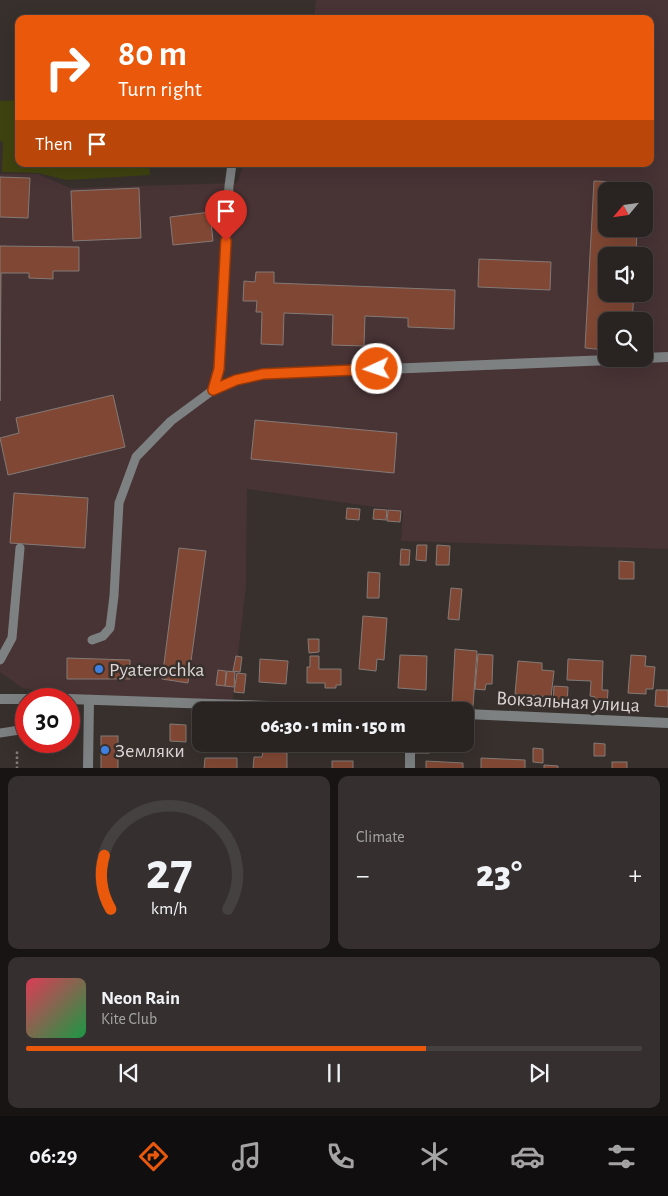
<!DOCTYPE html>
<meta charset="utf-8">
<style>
:root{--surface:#292422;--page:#35302f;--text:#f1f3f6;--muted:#a5a4a5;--line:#454140;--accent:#ea580c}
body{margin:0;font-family:"Alegreya Sans",sans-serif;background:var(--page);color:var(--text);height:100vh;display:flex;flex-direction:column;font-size:19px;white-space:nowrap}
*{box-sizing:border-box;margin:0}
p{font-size:16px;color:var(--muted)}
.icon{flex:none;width:28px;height:28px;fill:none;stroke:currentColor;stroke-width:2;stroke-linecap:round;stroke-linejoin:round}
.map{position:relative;height:768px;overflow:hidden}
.details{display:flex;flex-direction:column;gap:8px;padding:8px;background:#171413;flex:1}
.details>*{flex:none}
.hud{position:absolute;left:15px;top:15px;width:639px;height:152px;border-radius:10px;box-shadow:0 5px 20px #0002,0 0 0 1px var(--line);background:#ea580c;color:#fff;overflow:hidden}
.needle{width:32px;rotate:241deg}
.buttons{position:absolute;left:598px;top:182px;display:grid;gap:10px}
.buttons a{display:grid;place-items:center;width:55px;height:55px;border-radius:10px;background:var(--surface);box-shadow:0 5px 20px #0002,0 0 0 1px var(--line);font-size:25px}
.speed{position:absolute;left:15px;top:688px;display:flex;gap:10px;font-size:25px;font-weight:700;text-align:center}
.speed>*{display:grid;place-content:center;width:65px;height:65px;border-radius:50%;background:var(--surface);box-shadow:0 5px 20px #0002,0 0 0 1px var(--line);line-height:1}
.speed .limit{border:8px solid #d22;background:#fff;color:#111}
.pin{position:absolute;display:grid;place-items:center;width:42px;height:42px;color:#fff;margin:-51px -21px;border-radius:50% 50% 50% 0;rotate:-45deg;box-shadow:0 0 5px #0007}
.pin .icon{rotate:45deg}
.me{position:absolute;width:55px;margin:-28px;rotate:267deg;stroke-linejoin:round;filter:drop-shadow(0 0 4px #0008)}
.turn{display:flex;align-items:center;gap:18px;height:105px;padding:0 20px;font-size:22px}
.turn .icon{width:65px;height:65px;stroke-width:2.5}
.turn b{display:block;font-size:35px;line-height:42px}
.then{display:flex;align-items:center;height:48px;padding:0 20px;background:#0003;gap:10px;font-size:19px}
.big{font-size:38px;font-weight:800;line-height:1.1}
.details .tile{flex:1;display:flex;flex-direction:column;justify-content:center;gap:8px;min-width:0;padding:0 18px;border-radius:10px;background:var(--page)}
.details .dial{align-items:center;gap:0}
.dial svg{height:130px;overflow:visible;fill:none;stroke:var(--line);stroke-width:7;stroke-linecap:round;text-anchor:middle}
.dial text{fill:var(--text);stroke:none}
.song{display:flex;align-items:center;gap:15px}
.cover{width:60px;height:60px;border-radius:8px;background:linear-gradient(135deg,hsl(350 70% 55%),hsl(140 70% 35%))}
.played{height:5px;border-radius:2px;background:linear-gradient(90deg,var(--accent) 65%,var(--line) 65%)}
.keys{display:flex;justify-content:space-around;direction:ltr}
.heat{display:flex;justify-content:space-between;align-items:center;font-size:28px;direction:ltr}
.details .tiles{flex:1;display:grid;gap:8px;grid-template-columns:1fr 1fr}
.tile:last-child{grid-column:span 2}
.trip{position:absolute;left:192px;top:702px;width:282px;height:50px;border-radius:10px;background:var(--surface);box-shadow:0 5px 20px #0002,0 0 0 1px var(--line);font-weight:800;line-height:50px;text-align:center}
.tab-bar{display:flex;height:80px;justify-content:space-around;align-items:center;background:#100e0e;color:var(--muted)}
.tab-bar .icon{width:35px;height:35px}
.tab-bar .active{color:var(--accent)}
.tab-bar b{font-size:22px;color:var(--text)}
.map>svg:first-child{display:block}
.industrial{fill:#483335;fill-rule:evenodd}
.green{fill:#3f4310}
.building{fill:#804834;stroke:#837a77}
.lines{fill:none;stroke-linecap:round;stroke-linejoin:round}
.path{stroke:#837d7a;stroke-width:2.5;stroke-dasharray:2.5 2.5;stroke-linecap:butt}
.service{stroke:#7d8182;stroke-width:9}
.minor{stroke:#7d8182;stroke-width:10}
.tertiary{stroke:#7d8182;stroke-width:10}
.route-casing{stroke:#983908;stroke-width:12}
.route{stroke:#ea580c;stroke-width:9}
.shop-dot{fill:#3f7fe0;stroke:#37302d;stroke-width:2}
.labels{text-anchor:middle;stroke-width:5;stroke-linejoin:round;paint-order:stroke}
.poi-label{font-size:20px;fill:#dad5d4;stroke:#37302d;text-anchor:start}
.street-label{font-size:20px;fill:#dad5d4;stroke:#37302d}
</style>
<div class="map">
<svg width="668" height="769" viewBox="0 0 668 769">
<rect width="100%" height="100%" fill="#37302d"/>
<!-- industrial -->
<path class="industrial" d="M316,0H668V549L401,541L403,511L247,489L246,587L232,705L61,695L22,688L0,672V174H38L70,188L237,183L244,164H650V19H314ZM606,191H644V229H606ZM606,256H644V294H606ZM606,321H644V359H606Z"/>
<!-- green -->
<polygon class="green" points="19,100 19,164 149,164 150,175 67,180 38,173 2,172 3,142 0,141 0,101"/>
<!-- building -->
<g class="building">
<polygon points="0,177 30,178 28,218 0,217"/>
<polygon points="594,181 640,183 640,191 606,191 606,229 637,229 636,256 606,256 606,294 634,294 632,321 606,321 606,350 585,348"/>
<polygon points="139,188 141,238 73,241 71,191"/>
<polygon points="210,212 213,241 173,245 170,217"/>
<polygon points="0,246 79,247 79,271 53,271 53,279 29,278 29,273 1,273 0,401"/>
<polygon points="479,259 551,262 550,290 478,287"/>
<polygon points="256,272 274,272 274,283 455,290 454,329 408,327 408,318 365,316 364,346 332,345 333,315 284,313 283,345 261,344 262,312 256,312 257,301 243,301 244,281 255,282"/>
<polygon points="113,395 125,447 8,475 0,438 19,433 16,418"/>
<polygon points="255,420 397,433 394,473 251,459"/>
<polygon points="14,493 88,498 85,548 10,543"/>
<polygon points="347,508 360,509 359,520 346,519"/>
<polygon points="374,509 387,510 386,520 373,519"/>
<polygon points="388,510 401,511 400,522 387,521"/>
<polygon points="417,545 427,545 426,561 416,560"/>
<polygon points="437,545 450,546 449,565 436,565"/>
<polygon points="179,548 206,551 188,683 162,679"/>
<polygon points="401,549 410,550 409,565 400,565"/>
<polygon points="619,561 634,562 634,579 619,579"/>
<polygon points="368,572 380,573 379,598 367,598"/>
<polygon points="451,588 462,589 459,620 448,619"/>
<polygon points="363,616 387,618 384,660 377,659 376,671 359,669"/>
<polygon points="308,639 319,639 319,652 309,653"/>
<polygon points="455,649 477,651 473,706 452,705"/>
<polygon points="478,654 493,655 492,684 486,684 485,690 475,689"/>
<polygon points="400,655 427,656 426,690 398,688"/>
<polygon points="631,655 646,656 645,666 655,667 653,689 646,689 646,694 628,693"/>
<polygon points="236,656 242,657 240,672 233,671"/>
<polygon points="310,656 319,656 319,669 341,669 341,685 336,685 336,688 325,688 325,683 307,683 307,667 310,667"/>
<polygon points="67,658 130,660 130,679 67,679"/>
<polygon points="260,659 288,661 286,684 259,682"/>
<polygon points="568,659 603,661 602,690 608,690 607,706 595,705 595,697 590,696 591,681 567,680"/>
<polygon points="518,661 542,663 542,670 554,671 551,697 515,694"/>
<polygon points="218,670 226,671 225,686 216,685"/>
<polygon points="227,671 235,672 234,687 225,686"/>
<polygon points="237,673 246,674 244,693 234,692"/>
<polygon points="554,686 568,687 567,706 553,705"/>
<polygon points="656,690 668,690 668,707 655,706"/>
<polygon points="170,724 186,725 186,742 170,741"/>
<rect x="101" y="736" width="17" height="33"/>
<polygon points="594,743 605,744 605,756 594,756"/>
<polygon points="389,744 402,744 402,748 388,748"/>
<rect x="414" y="744" width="15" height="9"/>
<polygon points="533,748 543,749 543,763 533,762"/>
<polygon points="263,751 287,753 287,769 253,769 254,757 262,757"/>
<polygon points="205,758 237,758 237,769 204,769"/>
<polygon points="481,758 525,760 525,769 481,769"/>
<rect x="332" y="761" width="21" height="8"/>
<polygon points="426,761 463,763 463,769 426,769"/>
<rect x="612" y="762" width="15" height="7"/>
<polygon points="544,765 558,766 558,769 544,769"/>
</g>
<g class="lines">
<!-- path -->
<polyline class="path" points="17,769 17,749"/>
<!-- service -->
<g class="service">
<polyline points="92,640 103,636 110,628 114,596 119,503 136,457 171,421 213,390 219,369 229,186 232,164"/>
<polyline points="0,660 12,638 20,548"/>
<polyline points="0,733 26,729"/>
</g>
<!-- minor -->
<g class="minor">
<polyline points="644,358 668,357"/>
<polyline points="213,390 236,380 263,374 635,359"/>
<polyline points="88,769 89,700"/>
<polyline points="410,769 410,744"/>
</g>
<!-- tertiary -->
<g class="tertiary">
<polyline points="0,699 26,699"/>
<polyline points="69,699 416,711"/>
<polyline points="466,714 668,723"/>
</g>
</g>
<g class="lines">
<defs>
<polyline id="route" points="226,241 219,369 213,390 236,380 263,374 377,369"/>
</defs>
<!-- route casing -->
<use href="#route" class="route-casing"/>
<!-- route -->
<use href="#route" class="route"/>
</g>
<!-- markers -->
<g class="shop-dot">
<circle cx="99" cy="669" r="5"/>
<circle cx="105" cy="750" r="5"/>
</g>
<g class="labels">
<!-- poi labels -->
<g class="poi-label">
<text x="109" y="676">Pyaterochka</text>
<text x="115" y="757">Земляки</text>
</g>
<!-- street labels -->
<g class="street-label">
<text transform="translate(568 701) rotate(3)" y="7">Вокзальная улица</text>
</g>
</g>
</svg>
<div class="buttons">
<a><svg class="needle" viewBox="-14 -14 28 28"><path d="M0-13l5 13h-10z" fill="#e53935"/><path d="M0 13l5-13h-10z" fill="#a5a4a5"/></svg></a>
<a><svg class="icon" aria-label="sound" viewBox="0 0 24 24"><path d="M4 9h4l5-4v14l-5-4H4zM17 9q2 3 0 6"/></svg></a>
<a><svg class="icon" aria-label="search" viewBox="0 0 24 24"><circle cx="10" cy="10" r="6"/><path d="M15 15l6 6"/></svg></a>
</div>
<div class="speed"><div class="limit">30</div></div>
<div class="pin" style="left:226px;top:241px;background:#d93025"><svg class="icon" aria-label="arrive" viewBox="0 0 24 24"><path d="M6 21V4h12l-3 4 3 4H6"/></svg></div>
<svg class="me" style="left:377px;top:369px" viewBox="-20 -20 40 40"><circle r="17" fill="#ea580c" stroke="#fff" stroke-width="3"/><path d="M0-11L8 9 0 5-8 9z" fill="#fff"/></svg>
<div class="trip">06:30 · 1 min · 150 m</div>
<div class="hud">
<div class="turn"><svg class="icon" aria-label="right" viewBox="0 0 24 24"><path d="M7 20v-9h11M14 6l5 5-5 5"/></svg><div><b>80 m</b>Turn right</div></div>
<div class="then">Then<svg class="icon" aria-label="arrive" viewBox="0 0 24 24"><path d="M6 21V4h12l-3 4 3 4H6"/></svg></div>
</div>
</div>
<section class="details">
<div class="tiles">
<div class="tile dial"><svg viewBox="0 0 100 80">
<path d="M14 69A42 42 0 1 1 86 69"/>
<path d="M14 69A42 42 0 0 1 10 36" stroke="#ea580c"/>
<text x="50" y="56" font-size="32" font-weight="700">27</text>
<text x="50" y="72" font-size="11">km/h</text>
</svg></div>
<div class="tile"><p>Climate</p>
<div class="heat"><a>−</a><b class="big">23°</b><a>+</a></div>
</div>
<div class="tile">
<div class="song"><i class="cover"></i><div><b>Neon Rain</b><p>Kite Club</p></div></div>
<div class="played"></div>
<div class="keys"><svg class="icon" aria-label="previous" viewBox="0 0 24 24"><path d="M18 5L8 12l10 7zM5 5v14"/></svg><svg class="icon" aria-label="pause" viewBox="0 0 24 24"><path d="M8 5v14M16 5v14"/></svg><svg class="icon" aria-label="next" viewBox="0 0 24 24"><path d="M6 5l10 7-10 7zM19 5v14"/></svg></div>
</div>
</div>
</section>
<nav class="tab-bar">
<b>06:29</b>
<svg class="icon active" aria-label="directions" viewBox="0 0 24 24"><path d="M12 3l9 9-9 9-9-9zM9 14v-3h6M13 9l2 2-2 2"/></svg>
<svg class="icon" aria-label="music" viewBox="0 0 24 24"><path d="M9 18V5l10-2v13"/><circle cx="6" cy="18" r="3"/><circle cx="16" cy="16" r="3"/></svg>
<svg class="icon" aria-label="phone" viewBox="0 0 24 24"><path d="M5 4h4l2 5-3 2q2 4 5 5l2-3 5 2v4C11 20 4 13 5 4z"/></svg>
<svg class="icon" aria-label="climate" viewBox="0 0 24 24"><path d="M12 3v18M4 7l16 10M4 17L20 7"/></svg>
<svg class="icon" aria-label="car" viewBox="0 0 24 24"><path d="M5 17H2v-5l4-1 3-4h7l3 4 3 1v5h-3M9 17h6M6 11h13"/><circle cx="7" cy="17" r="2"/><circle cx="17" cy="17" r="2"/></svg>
<svg class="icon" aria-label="filters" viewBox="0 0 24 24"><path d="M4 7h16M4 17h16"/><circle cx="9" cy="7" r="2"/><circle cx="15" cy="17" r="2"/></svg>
</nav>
